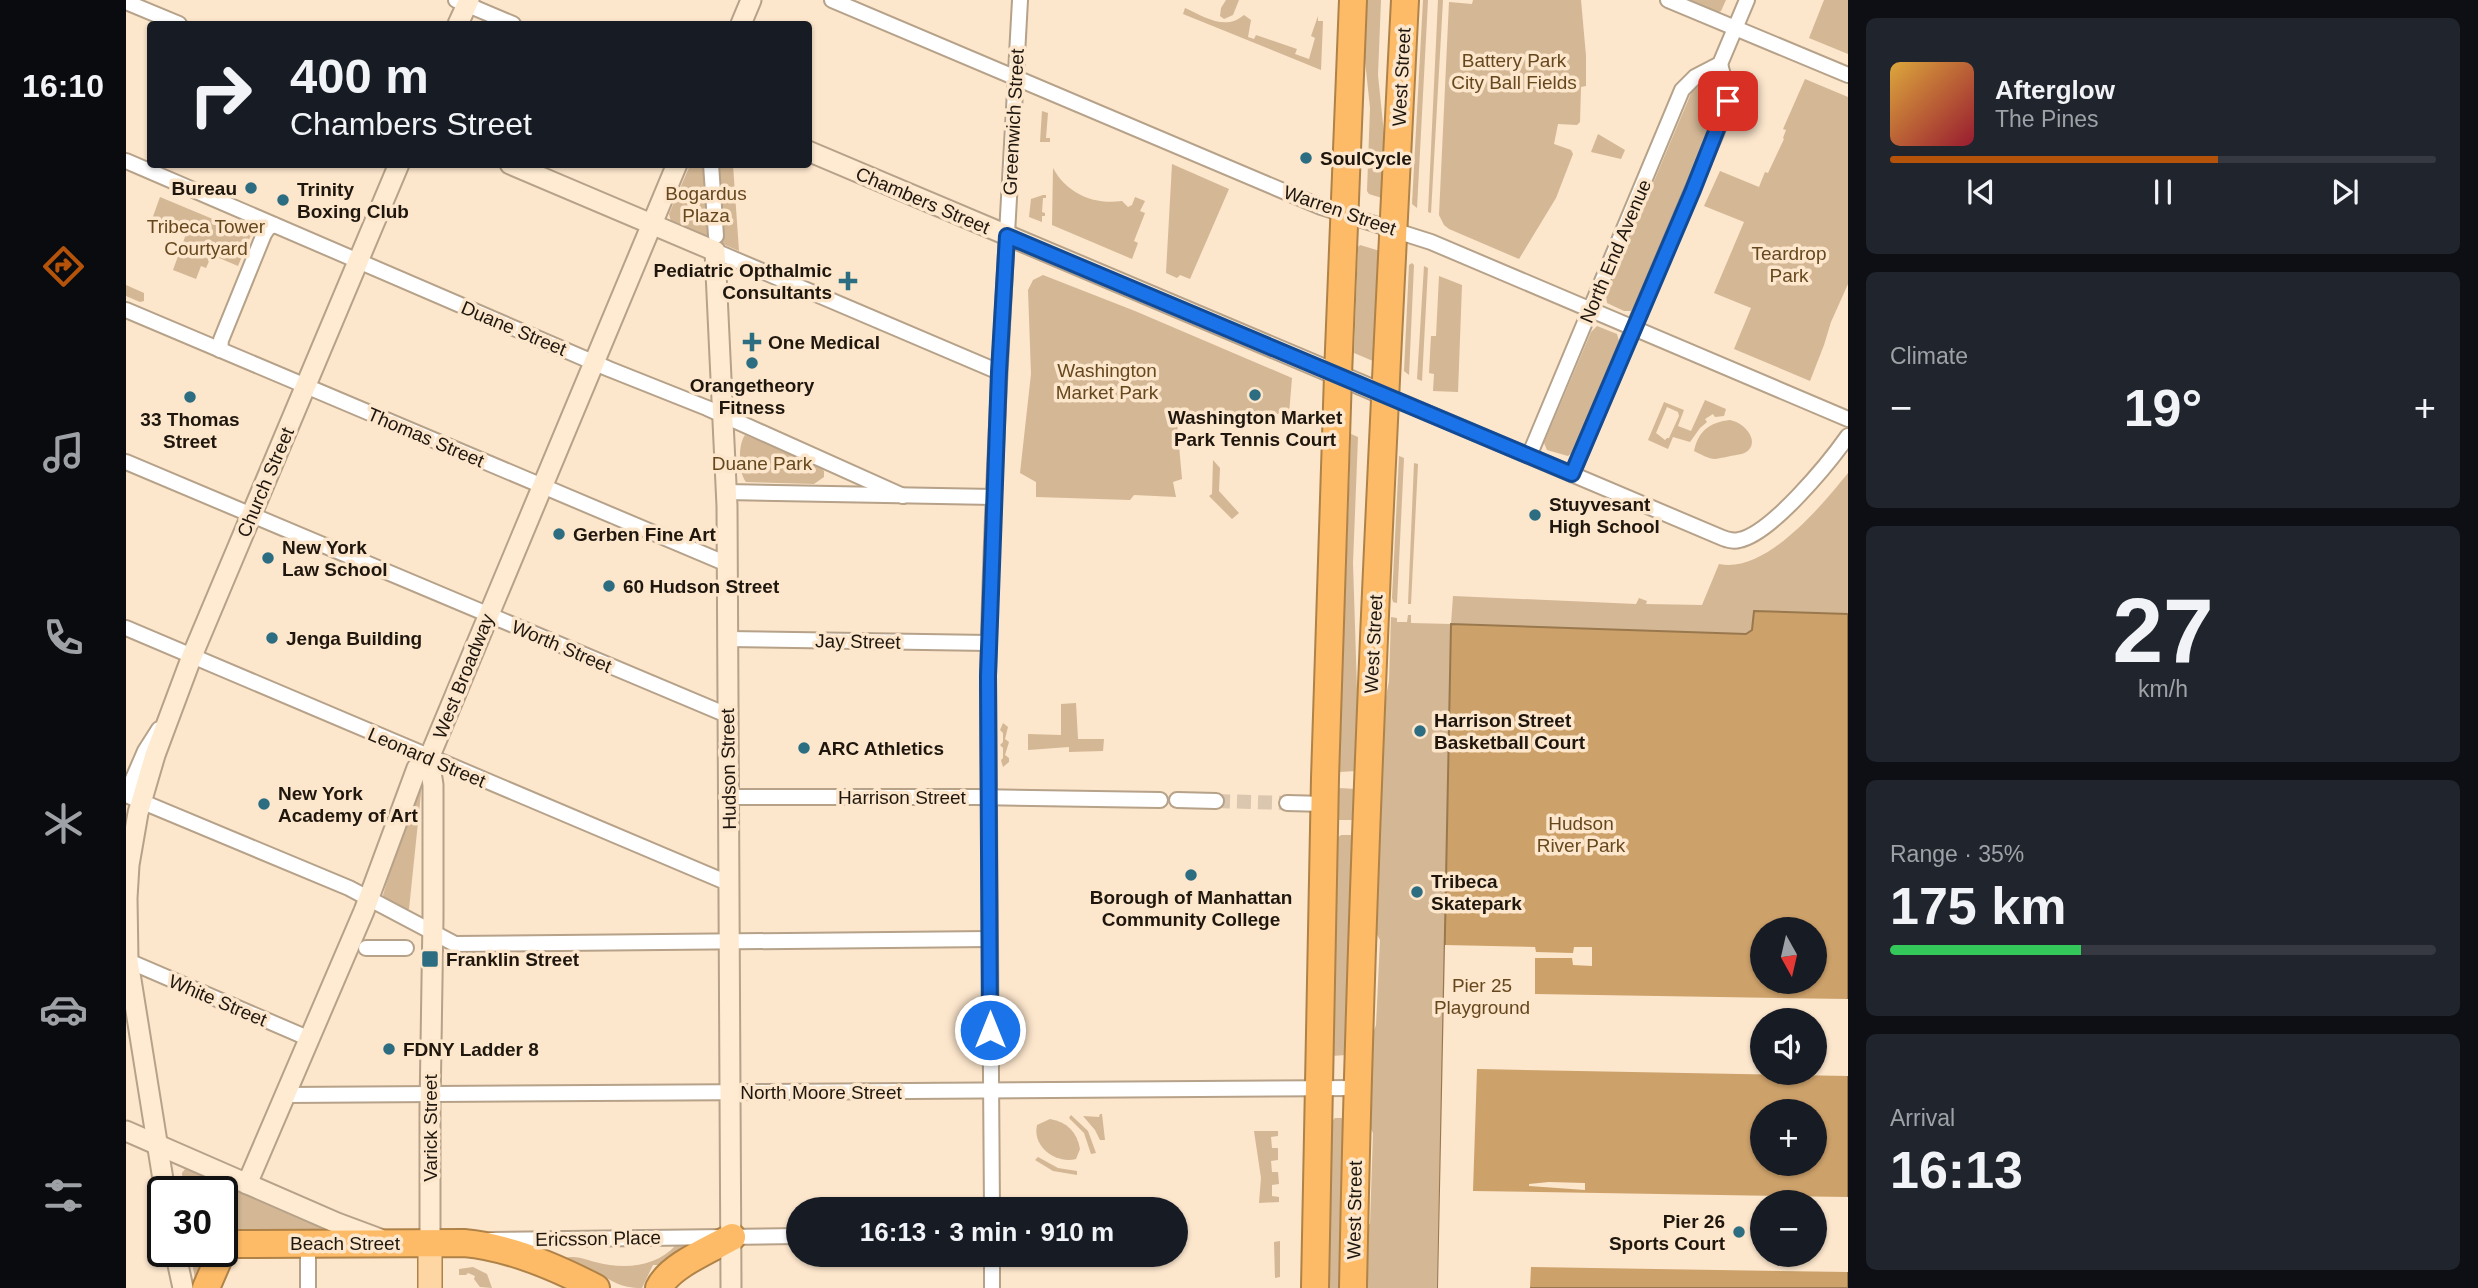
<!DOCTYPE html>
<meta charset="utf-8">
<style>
:root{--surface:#171b24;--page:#20242c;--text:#f1f3f6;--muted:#9ea1a6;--line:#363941;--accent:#b45309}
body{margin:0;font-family:Helvetica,sans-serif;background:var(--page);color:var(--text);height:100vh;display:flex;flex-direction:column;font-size:26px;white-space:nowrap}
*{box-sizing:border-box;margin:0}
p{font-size:23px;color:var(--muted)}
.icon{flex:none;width:38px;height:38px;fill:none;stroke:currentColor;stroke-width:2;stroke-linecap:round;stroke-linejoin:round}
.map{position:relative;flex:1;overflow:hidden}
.details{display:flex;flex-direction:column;gap:18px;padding:18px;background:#0d0f14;width:630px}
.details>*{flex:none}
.top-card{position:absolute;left:21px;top:21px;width:665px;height:147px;border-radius:7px;box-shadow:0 2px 5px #0004;background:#171b24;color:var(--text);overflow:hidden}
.needle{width:46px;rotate:172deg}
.fabs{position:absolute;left:1624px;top:917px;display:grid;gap:14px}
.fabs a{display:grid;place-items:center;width:77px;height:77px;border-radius:50%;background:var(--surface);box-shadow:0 2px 5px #0004;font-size:35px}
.speed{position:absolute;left:21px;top:1176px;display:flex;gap:14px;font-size:35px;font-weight:700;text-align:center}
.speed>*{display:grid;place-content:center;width:91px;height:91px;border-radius:50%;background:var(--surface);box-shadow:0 2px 5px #0004;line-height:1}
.speed .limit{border:4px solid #111;border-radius:10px;background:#fff;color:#111}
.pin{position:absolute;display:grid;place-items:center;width:60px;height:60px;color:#fff;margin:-30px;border-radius:14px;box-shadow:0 4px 10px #0006}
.me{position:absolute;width:77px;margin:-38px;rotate:0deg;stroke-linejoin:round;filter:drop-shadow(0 0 5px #0008)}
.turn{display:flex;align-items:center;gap:24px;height:147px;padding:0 28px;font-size:32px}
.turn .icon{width:91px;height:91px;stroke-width:2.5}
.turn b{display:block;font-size:49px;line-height:60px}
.big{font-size:52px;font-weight:800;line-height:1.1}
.details .widget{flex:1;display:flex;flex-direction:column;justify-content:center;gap:10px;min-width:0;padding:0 24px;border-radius:10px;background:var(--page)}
.details .dial{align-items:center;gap:0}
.dial b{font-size:91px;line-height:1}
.song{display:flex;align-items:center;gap:21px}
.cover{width:84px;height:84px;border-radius:10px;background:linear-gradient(135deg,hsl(40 70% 55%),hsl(350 70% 35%))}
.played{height:7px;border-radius:4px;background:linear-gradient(90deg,var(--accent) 60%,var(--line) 60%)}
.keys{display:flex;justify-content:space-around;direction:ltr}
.heat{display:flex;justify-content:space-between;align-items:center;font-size:38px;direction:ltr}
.charge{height:10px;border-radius:5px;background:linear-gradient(90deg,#34c759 35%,var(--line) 0)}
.trip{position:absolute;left:660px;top:1197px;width:402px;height:70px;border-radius:35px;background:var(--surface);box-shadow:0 2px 5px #0004;font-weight:800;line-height:70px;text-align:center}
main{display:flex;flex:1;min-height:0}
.dock{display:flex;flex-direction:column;width:126px;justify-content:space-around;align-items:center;background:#090b0e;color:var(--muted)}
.dock .icon{width:49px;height:49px}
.dock .active{color:var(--accent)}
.dock b{font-size:32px;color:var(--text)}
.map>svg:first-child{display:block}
.green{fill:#d4b795;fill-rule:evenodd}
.water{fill:#cda16a;stroke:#99784e;stroke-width:2;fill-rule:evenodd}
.pier{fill:#fce6cc;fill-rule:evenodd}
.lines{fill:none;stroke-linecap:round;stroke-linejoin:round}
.street-tunnel{stroke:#dbc7b0;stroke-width:14;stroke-dasharray:14 7;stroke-linecap:butt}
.street-casing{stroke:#b6a189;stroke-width:18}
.secondary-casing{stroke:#b6a189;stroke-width:23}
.primary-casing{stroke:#af8248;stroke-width:26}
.highway-casing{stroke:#af8248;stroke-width:30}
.street{stroke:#fff;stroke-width:14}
.secondary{stroke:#feebd1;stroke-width:19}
.primary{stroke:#fed6a4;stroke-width:23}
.highway{stroke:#fdbb67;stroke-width:26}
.route-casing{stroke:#114b97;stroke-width:18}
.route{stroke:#1a73e8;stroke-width:12}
.poi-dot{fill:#2d6d81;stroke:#fce6cc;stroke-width:2.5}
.labels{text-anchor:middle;stroke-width:7;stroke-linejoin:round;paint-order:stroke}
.park-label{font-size:19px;fill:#67481e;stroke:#fce6cc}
.street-label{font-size:19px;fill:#1f170e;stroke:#fce6cc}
.poi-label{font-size:19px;font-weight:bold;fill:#1f170e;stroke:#fce6cc;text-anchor:start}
</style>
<main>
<nav class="dock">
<b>16:10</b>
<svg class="icon active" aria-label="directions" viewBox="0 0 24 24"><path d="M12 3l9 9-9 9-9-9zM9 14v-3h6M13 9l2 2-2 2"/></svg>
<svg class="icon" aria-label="music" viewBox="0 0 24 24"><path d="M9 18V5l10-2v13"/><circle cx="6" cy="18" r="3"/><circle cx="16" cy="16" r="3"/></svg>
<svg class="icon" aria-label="phone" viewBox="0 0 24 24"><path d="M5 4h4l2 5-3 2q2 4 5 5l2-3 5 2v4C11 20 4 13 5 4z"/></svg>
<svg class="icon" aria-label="climate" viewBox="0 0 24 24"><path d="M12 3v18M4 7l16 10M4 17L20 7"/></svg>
<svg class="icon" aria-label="car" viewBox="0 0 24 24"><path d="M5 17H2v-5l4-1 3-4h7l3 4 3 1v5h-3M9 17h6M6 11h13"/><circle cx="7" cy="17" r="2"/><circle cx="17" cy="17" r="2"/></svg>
<svg class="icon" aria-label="filters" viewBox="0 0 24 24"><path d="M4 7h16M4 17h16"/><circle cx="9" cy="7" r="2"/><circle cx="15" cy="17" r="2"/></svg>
</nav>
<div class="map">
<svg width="1722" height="1288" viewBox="0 0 1722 1288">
<rect width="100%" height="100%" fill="#fce6cc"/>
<!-- green -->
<g class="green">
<polygon points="1100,0 1113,0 1107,15 1098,19 1094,16 1095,8"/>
<polygon points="1240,0 1255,0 1252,75 1260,153 1256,198 1243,194 1241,191 1244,108 1238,51"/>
<polygon points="1297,0 1302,0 1291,208 1286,204"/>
<polygon points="1312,0 1317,0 1305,213 1302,212"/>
<polygon points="1347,0 1455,0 1460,56 1460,86 1455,87 1454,122 1451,125 1432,124 1428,144 1445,150 1447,154 1430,198 1393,259 1323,229 1318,225 1313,215 1323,2 1346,4"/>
<polygon points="1559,0 1600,0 1595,11 1591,13"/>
<polygon points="1698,0 1722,0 1722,54 1683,38"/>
<path d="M1059,8C1079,17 1099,31 1118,15L1125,20L1122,37L1128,39L1130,35L1171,49L1169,54L1183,59L1189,38L1185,36L1192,16V21H1197L1195,70L1057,14Z"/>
<polygon points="1679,79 1722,97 1722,284 1705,322 1698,345 1684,381 1608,349 1625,308 1588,293 1618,222 1578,206 1594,171 1633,187 1639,172 1642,173 1658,139 1657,138 1660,130 1657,129"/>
<polygon points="1579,80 1587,80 1593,87 1592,105 1507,307 1505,311 1498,311 1481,303 1480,295 1566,91"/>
<polygon points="916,111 922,113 920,138 924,138 924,142 914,142"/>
<polygon points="1472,134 1499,150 1495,159 1465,152"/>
<polygon points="1046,164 1103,189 1064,279 1054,275 1051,278 1040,273"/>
<polygon points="564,165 607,165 613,251 545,222 543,214"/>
<path d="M927,168C941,194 968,205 996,201L1002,207L1006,205L1009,197L1019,201L1014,211L1019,213L1008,241L1012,243L1006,259L926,225Z"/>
<polygon points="917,195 920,195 920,198 917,198 916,212 919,213 919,216 916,216 916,222 903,217 905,199"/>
<polygon points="34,197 125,235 112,266 86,255 80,268 75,266 70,279 47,270 59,237 58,234 35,228 25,222"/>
<polygon points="1234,245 1254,251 1247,361 1228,353 1232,247"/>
<polygon points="1286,263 1288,265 1283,375 1278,371 1283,265"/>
<polygon points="1298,266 1302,268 1296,381 1291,379"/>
<polygon points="917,275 1009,311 1166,378 1163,414 1050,412 1056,479 1047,482 1050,497 1008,495 1004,500 910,497 910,482 894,473 905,374 902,290 907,280"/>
<polygon points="1313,276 1336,285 1332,392 1307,391 1308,374 1303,373 1305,336 1310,336"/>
<polygon points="0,285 18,293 18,301 14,302 0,296"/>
<polygon points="1471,326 1491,334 1493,341 1447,452 1442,456 1421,450 1418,443 1465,332"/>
<path d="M1579,400L1600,409L1598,416L1589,417L1587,414L1579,419L1581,422L1574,428L1564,442L1547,437L1542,449L1522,440L1538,402L1558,410L1552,426L1565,431ZM1541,407L1552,412L1553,416L1543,438H1541L1539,440L1530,433Z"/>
<path d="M1604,420C1623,424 1636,447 1616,454C1614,454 1591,459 1589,459C1583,459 1574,454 1568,451C1572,431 1584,422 1604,420Z"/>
<polygon points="1225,434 1232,437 1227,563 1232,722 1230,771 1213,772"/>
<path d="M619,435L693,466L698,471V477L688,484L620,482C612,472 612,444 619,435Z"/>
<polygon points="1273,456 1278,458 1271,603 1267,602 1266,598"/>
<polygon points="1087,460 1094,468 1093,491 1113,513 1106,519 1083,496 1086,494"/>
<polygon points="1288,463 1292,464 1285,604 1282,604"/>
<path d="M1722,473V1288H1237L1241,1224H1244L1247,1133L1242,1123L1243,1045L1250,1025L1254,940L1249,931L1256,717L1263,681L1265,617L1271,618V622H1281L1282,615H1285V623L1325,624L1327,596L1510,604L1513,598L1521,601L1520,604L1576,605L1593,564C1640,574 1696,505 1722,473ZM1636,929H1689V982H1636ZM1636,1020H1689V1073H1636ZM1636,1111H1689V1164H1636ZM1636,1202H1689V1255H1636Z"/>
<polygon points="950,703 952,739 978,739 977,751 943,752 943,747 902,750 902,734 935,735 935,704"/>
<polygon points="877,723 882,727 879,739 883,742 879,755 883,758 883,762 877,767 875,760 877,758 877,748 874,745 877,742 877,733 874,730"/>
<polygon points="294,773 297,774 283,909 278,910 258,899 257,895"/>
<polygon points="1213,788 1230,789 1229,820 1212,820"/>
<polygon points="1215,835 1228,835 1220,1055 1206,1056 1211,838"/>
<polygon points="974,1114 976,1114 979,1140 974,1140 969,1130 957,1116 973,1117"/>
<polygon points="945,1115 962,1131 970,1153 965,1154 958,1133 943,1118"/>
<polygon points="1209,1118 1219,1118 1216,1288 1203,1288 1206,1121"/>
<path d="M924,1119C941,1122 951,1132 954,1149L950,1159C930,1164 906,1147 911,1125Z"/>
<polygon points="1128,1131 1152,1131 1152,1136 1145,1137 1146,1148 1152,1148 1152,1160 1145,1161 1146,1172 1152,1172 1153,1184 1146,1185 1146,1196 1153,1197 1153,1202 1133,1203 1135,1178"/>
<polygon points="912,1157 932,1168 951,1171 951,1175 927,1171 909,1160"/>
<polygon points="59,1169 204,1227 208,1231 96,1236 96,1192 57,1192 56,1173"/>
<polygon points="1154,1241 1154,1277 1149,1278 1148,1242"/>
<path d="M566,1244L540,1258L533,1265H527L516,1288C493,1288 487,1281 468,1271L463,1272L438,1258C450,1255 458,1259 469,1262C499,1270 530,1267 550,1245Z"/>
<polygon points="64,1251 84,1251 70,1281 69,1279"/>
<polygon points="347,1267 361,1274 366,1288 354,1287 348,1279 349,1276 342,1273 340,1275 333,1275 333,1269"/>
</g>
<!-- water -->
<path class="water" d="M1628,611L1722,614V1288H1312L1325,624L1620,634L1626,630ZM1636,929H1689V982H1636ZM1636,1020H1689V1073H1636ZM1636,1111H1689V1164H1636ZM1636,1202H1689V1255H1636Z"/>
<!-- pier -->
<g class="pier">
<path d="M1319,945L1409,947L1410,952L1447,953L1448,947H1466V966L1447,965L1446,958H1409V994L1722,999V1076L1351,1069L1347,1191L1722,1197V1272L1405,1267L1404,1288H1312ZM1636,1020H1689V1073H1636ZM1636,1202H1689V1255H1636Z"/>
<polygon points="1423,1182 1459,1183 1459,1190 1403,1186 1403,1184"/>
</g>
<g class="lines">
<!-- street-tunnel -->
<polyline class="street-tunnel" points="1090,801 1161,803"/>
<defs>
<g id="street">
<polyline points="330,0 387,24"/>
<polyline points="706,0 1195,207 1305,242 1722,419"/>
<polyline points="1542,0 1722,75"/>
<polyline points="0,2 53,24"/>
<polyline points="0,161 483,369 581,408 777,496"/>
<polyline points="585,164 590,236"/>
<polyline points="589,251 873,372"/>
<polyline points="0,310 601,564"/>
<polyline points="94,350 95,340 138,234 142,228 148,225"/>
<path d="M1259,395L1592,536C1599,539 1606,542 1613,540C1645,534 1703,463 1722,436"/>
<polyline points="1403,456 1556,90 1569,77 1594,64 1621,0"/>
<polyline points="0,462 601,715"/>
<polyline points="1446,474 1601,107 1601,90 1594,64"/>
<polyline points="600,492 868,497"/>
<polyline points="0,628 602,883"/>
<polyline points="601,639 863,643"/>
<polyline points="0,795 223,888 329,944 864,939"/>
<polyline points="0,795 19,751 33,729"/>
<polyline points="603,797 849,797 1034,800"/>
<polyline points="1051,800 1090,801"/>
<polyline points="1161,803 1199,804"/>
<polyline points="240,948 280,948"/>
<polyline points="0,960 184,1039"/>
<polyline points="160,1095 1231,1088"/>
<path d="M866,1209L862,675C867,450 882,225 894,0"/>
<polyline points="365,1240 672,1236"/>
<polyline points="866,1255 866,1288"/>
<polyline points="182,1288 182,1253 189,1244"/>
</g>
<g id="secondary">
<polyline points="332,24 343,0"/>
<polyline points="615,24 625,0"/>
<polyline points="682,151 1259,395"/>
<polyline points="384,164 589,251 601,506 605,1288"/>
<polyline points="303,758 307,785 307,918 304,1108 304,1243"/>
<polyline points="0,1131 211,1223 254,1239"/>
<polyline points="121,1184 238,911 291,768 303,758 551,164"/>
<polyline points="39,1192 2,961 1,898 3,865 12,813 29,755 66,656 273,164"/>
<polyline points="49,1251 57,1288"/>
</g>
<polyline id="primary" points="304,1243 304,1288"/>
<g id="highway">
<path d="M96,1251L100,1247L109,1244L338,1243C384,1247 430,1267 470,1288"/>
<polyline points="80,1288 96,1251"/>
<path d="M533,1288C543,1266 585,1249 606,1237"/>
<polyline points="1189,1288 1199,778 1212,375 1227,0"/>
<path d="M1227,1288C1235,858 1257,429 1279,0"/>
</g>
</defs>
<!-- street casing -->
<use href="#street" class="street-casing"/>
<!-- secondary casing -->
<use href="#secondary" class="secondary-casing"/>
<!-- primary casing -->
<use href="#primary" class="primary-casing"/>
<!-- highway casing -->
<use href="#highway" class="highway-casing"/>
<!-- street -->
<use href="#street" class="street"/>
<!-- secondary -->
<use href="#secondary" class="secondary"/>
<!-- primary -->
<use href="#primary" class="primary"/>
<!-- highway -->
<use href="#highway" class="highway"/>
</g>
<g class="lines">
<defs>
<polyline id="route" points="864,1030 862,676 873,372 881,236 1446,474 1567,190 1602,101"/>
</defs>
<!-- route casing -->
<use href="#route" class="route-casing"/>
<!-- route -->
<use href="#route" class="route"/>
</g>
<!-- markers -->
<g class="poi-dot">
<circle cx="1180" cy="158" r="7"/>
<circle cx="125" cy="188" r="7"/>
<circle cx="157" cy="200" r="7"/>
<path d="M718.5 270.5h7v7h7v7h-7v7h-7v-7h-7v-7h7z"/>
<path d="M622.5 331.5h7v7h7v7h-7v7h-7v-7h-7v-7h7z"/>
<circle cx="626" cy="363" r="7"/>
<circle cx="1129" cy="395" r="7"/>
<circle cx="64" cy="397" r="7"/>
<circle cx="1409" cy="515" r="7"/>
<circle cx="433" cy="534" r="7"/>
<circle cx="142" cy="558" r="7"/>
<circle cx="483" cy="586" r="7"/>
<circle cx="146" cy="638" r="7"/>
<circle cx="1294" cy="731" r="7"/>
<circle cx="678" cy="748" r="7"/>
<circle cx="138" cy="804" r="7"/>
<circle cx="1065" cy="875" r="7"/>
<circle cx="1291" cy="892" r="7"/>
<rect x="295" y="950" width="18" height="18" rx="3.5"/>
<circle cx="263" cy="1049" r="7"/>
<circle cx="1613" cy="1232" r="7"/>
</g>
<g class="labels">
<!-- park labels -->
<g class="park-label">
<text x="1388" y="67">Battery Park<tspan x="1388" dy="22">City Ball Fields</tspan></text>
<text x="580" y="200">Bogardus<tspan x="580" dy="22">Plaza</tspan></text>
<text x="80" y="233">Tribeca Tower<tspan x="80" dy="22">Courtyard</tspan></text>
<text x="1663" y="260">Teardrop<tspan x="1663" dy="22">Park</tspan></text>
<text x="981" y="377">Washington<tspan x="981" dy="22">Market Park</tspan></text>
<text x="636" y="470">Duane Park</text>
<text x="1455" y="830">Hudson<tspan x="1455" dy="22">River Park</tspan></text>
<text x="1356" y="992">Pier 25<tspan x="1356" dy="22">Playground</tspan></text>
</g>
<!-- street labels -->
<g class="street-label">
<text transform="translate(1275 77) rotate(-87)" y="7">West Street</text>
<text transform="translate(887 122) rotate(-87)" y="7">Greenwich Street</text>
<text transform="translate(797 200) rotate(23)" y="7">Chambers Street</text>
<text transform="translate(1214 210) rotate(19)" y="7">Warren Street</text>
<text transform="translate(1489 251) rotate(-67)" y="7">North End Avenue</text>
<text transform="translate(388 328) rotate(23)" y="7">Duane Street</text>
<text transform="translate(300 437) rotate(23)" y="7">Thomas Street</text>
<text transform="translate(139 482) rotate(-67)" y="7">Church Street</text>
<text transform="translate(732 641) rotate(1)" y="7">Jay Street</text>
<text transform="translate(1247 644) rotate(-87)" y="7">West Street</text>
<text transform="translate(436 646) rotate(23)" y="7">Worth Street</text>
<text transform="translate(337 676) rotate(-68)" y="7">West Broadway</text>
<text transform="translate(301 757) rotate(23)" y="7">Leonard Street</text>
<text transform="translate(602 769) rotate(-91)" y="7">Hudson Street</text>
<text x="776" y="804">Harrison Street</text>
<text transform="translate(92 1000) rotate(23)" y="7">White Street</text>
<text x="695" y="1099">North Moore Street</text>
<text transform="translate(304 1128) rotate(-90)" y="7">Varick Street</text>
<text transform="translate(1228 1210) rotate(-89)" y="7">West Street</text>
<text transform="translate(472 1238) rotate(-1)" y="7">Ericsson Place</text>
<text x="219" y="1250">Beach Street</text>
</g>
<!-- poi labels -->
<g class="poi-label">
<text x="1194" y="165">SoulCycle</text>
<text x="111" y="195" text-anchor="end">Bureau</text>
<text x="171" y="196">Trinity<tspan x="171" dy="22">Boxing Club</tspan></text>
<text x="706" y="277" text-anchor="end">Pediatric Opthalmic<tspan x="706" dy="22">Consultants</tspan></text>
<text x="642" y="349">One Medical</text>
<text x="626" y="392" text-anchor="middle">Orangetheory<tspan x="626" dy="22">Fitness</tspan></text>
<text x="1129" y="424" text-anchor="middle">Washington Market<tspan x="1129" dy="22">Park Tennis Court</tspan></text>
<text x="64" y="426" text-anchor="middle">33 Thomas<tspan x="64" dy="22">Street</tspan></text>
<text x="1423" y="511">Stuyvesant<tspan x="1423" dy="22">High School</tspan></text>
<text x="447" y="541">Gerben Fine Art</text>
<text x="156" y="554">New York<tspan x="156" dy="22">Law School</tspan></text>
<text x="497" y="593">60 Hudson Street</text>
<text x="160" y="645">Jenga Building</text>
<text x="1308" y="727">Harrison Street<tspan x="1308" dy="22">Basketball Court</tspan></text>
<text x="692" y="755">ARC Athletics</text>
<text x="152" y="800">New York<tspan x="152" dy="22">Academy of Art</tspan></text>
<text x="1305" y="888">Tribeca<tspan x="1305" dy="22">Skatepark</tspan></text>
<text x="1065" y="904" text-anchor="middle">Borough of Manhattan<tspan x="1065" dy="22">Community College</tspan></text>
<text x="320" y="966">Franklin Street</text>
<text x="277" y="1056">FDNY Ladder 8</text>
<text x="1599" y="1228" text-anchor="end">Pier 26<tspan x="1599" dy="22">Sports Court</tspan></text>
</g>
</g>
</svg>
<div class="fabs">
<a><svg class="needle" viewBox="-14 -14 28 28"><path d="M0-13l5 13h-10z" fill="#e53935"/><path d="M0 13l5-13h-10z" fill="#9ea1a6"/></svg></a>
<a><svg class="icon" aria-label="sound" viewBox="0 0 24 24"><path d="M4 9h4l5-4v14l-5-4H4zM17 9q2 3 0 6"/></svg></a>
<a>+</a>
<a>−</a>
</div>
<div class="speed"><div class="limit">30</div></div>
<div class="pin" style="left:1602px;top:101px;background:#d93025"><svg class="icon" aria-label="arrive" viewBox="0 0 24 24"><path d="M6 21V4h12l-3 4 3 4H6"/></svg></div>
<svg class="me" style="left:864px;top:1030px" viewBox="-20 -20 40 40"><circle r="17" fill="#1a73e8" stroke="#fff" stroke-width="3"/><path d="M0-11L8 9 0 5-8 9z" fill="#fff"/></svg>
<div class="trip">16:13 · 3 min · 910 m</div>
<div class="top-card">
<div class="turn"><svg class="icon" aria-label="right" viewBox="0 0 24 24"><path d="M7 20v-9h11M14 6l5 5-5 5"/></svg><div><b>400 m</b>Chambers Street</div></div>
</div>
</div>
<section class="details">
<div class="widget">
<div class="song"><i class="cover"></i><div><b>Afterglow</b><p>The Pines</p></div></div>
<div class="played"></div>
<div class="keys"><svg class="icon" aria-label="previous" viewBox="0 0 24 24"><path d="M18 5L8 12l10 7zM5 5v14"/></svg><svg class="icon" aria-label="pause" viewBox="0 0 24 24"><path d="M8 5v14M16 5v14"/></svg><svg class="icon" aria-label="next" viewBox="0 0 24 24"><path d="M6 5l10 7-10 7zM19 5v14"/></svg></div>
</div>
<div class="widget"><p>Climate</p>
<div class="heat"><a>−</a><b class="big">19°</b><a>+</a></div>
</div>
<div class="widget dial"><b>27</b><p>km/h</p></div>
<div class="widget"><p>Range · 35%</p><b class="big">175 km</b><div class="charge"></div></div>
<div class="widget"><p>Arrival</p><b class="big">16:13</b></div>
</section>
</main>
